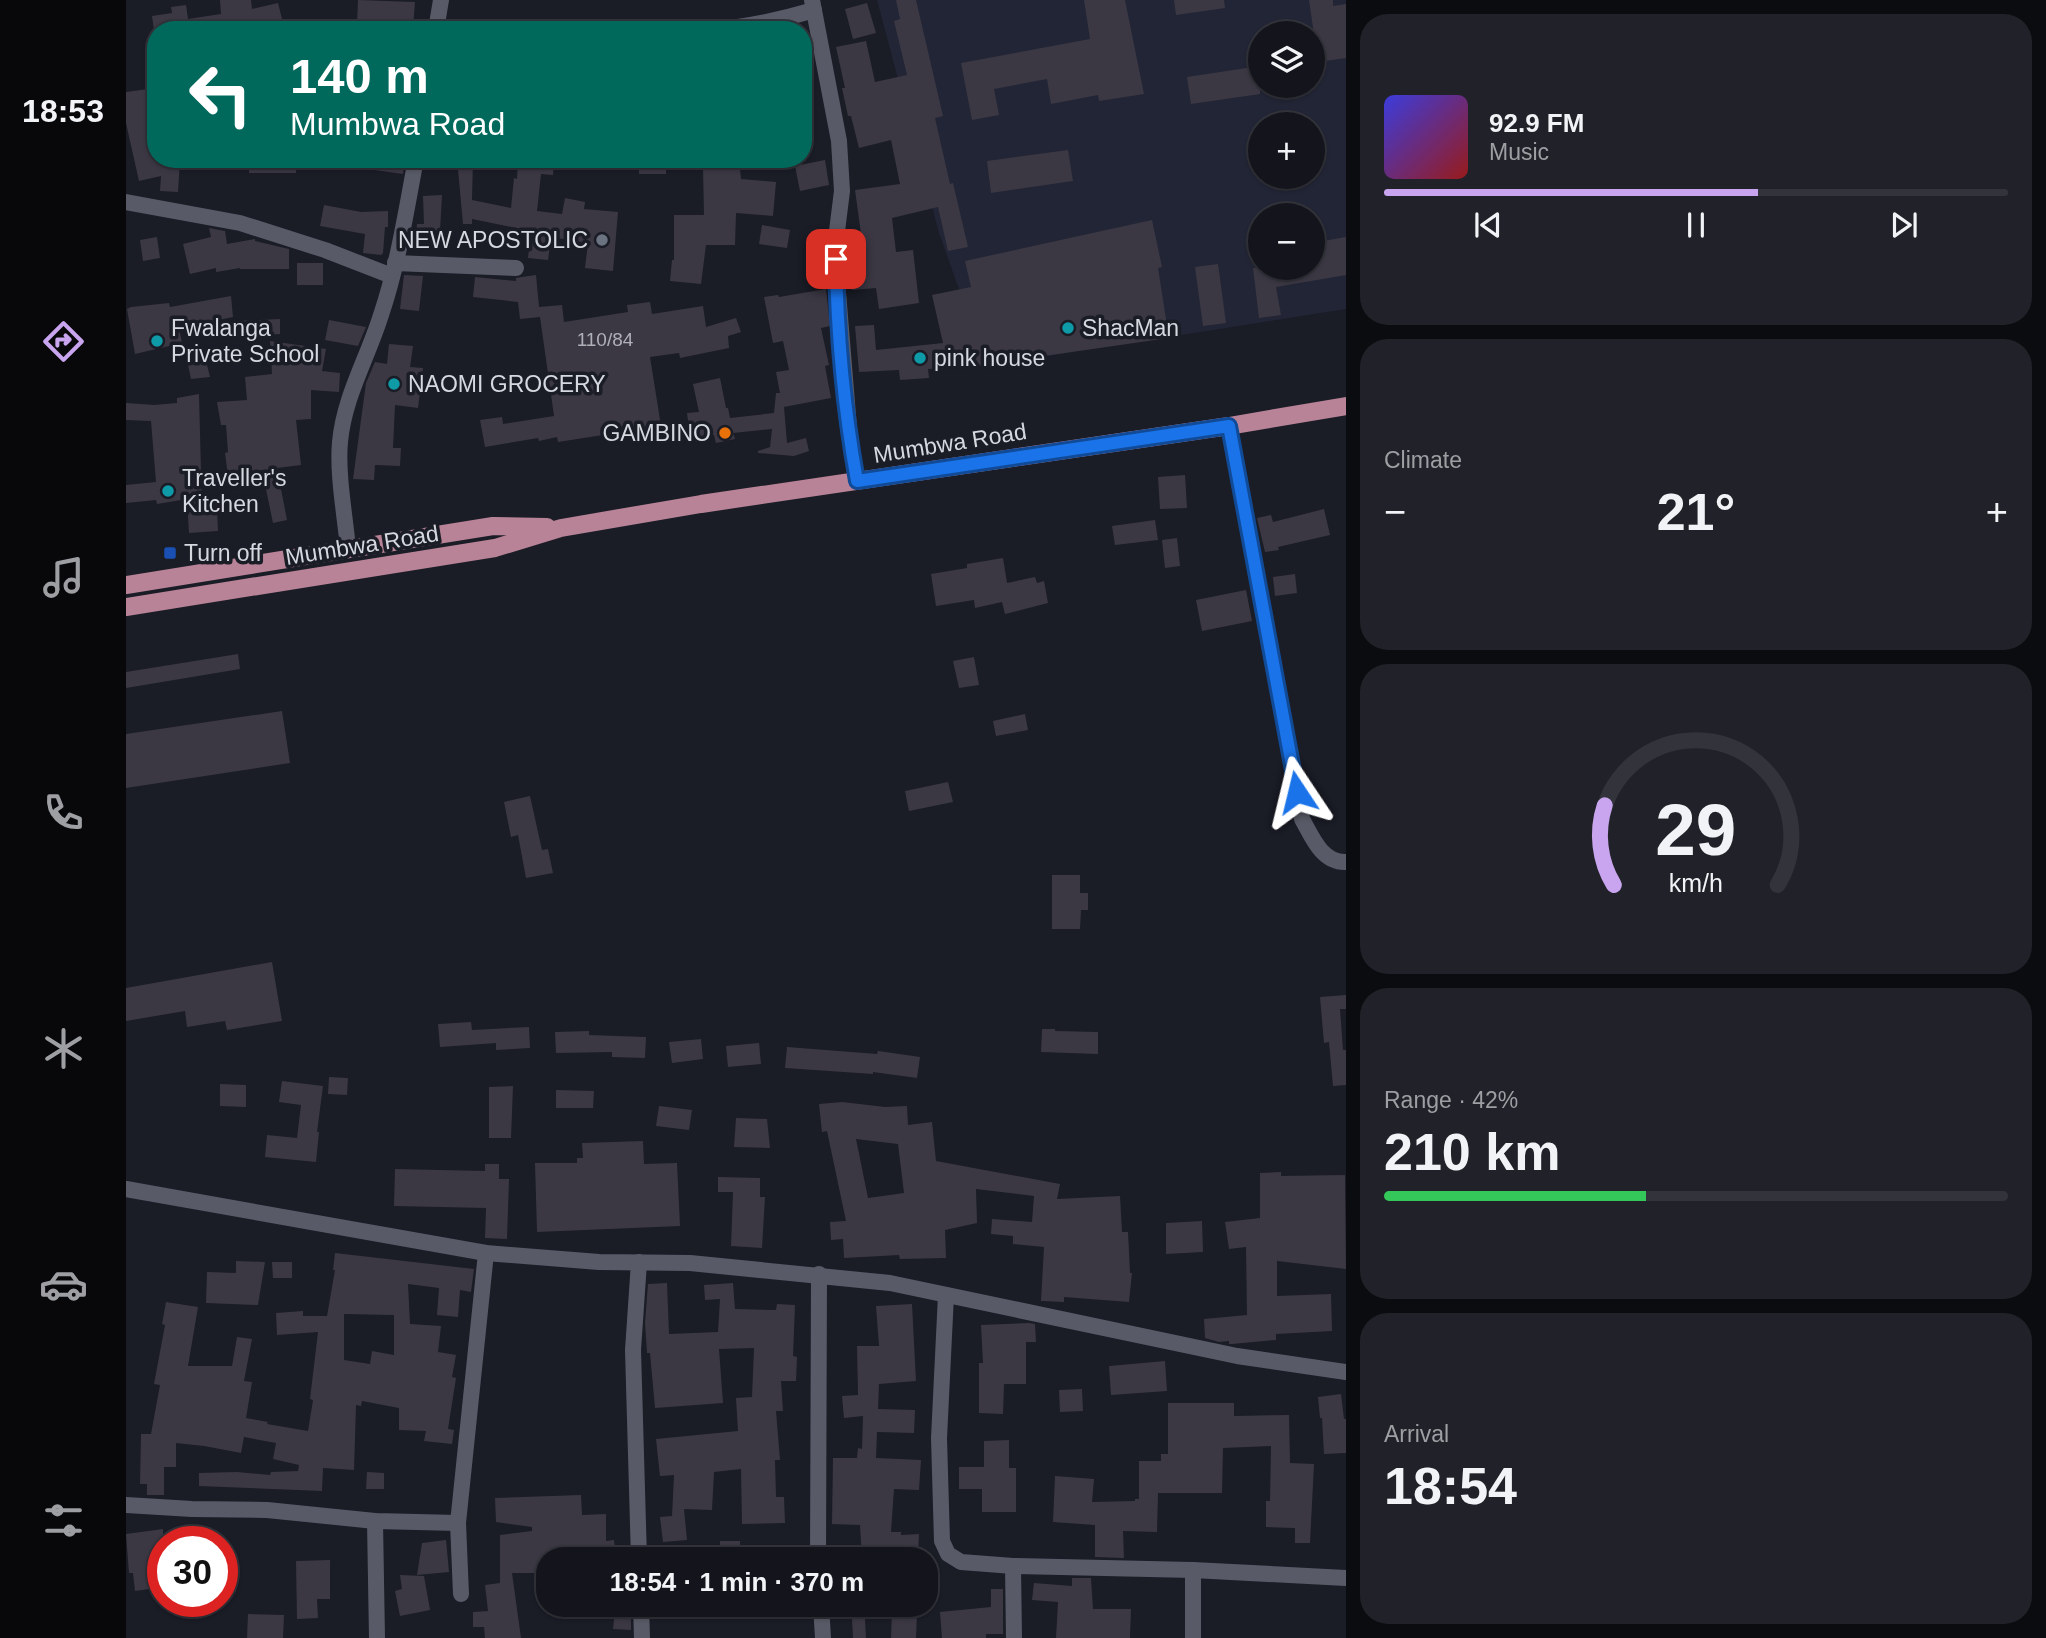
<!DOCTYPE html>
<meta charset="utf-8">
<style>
:root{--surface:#14151c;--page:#212229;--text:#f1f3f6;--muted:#9d9fa3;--line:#33343b;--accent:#c8a5ee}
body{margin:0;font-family:Helvetica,sans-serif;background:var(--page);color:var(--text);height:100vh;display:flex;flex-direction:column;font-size:26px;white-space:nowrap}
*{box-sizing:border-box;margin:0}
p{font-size:23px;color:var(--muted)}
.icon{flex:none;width:38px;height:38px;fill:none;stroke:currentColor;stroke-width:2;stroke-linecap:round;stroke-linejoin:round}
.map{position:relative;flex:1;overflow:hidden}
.drawer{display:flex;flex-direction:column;gap:14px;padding:14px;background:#0b0c0f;width:700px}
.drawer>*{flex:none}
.top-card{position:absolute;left:21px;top:21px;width:665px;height:147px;border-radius:28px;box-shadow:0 2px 5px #0004,0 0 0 2px var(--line);background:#00695c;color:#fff;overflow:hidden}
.buttons{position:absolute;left:1122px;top:21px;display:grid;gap:14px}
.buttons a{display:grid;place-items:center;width:77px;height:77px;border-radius:50%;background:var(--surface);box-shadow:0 2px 5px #0004,0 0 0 2px var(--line);font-size:35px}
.speed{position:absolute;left:21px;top:1526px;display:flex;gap:14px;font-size:35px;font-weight:700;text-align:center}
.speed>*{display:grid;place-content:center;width:91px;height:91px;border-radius:50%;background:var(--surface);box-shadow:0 2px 5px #0004,0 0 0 2px var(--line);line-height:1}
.speed .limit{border:10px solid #d22;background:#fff;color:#111}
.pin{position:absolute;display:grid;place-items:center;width:60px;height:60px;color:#fff;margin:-30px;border-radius:14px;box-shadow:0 4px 10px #0006}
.me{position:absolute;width:77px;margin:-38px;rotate:350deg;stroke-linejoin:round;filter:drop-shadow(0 0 5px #0008)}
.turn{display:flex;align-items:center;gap:24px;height:147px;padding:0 28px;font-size:32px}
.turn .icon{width:91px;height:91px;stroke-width:2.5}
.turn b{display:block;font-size:49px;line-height:60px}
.big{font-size:52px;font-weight:700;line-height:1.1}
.drawer .widget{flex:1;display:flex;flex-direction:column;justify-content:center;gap:10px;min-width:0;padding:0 24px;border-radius:28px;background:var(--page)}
.drawer .dial{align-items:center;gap:0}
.dial svg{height:182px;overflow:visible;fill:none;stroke:var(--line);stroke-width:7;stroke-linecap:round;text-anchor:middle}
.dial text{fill:var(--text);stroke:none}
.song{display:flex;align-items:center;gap:21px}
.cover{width:84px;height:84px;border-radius:10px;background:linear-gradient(135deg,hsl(240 70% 55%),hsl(0 70% 35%))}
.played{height:7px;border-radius:4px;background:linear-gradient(90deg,var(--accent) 60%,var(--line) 60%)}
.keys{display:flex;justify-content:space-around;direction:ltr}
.heat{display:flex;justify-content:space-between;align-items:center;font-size:38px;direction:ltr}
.charge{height:10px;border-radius:5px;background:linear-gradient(90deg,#34c759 42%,var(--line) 0)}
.trip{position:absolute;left:410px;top:1547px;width:402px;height:70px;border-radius:28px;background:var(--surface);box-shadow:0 2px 5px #0004,0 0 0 2px var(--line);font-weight:700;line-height:70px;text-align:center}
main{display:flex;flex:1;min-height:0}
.tab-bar{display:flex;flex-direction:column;width:126px;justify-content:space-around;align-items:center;background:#08080b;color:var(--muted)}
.tab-bar .icon{width:49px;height:49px}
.tab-bar .on{color:var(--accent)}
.tab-bar b{font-size:32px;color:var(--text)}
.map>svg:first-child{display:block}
.built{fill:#222535;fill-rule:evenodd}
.building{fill:#3b3844;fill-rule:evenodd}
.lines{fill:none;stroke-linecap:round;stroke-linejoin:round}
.street{stroke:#585b67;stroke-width:16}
.primary{stroke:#b98397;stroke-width:18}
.route-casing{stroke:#114b97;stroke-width:18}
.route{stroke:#1a73e8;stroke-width:12}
.worship-dot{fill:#6b7280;stroke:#1a1c26;stroke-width:2.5}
.culture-dot{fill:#0f9aa8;stroke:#1a1c26;stroke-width:2.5}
.food-dot{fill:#e8710a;stroke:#1a1c26;stroke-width:2.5}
.transit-dot{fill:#1a4fb4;stroke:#1a1c26;stroke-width:2.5}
.labels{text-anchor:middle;stroke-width:7;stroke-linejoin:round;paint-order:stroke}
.number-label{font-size:19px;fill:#afb0b8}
.poi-label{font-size:23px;fill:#d6d8df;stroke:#1a1c26;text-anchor:start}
.street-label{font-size:23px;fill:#d6d8df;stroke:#1a1c26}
</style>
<main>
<nav class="tab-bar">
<b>18:53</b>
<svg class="icon on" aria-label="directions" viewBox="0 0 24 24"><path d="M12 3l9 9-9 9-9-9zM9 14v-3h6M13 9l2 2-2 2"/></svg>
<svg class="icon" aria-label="music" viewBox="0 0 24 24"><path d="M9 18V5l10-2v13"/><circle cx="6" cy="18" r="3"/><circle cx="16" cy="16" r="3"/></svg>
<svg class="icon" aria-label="phone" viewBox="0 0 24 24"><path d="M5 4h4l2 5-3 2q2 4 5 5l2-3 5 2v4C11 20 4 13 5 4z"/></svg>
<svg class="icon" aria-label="climate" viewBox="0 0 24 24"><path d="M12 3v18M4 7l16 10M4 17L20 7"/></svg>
<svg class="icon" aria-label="car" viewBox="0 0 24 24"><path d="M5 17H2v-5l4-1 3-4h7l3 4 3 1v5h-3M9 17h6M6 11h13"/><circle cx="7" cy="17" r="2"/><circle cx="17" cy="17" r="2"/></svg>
<svg class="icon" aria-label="filters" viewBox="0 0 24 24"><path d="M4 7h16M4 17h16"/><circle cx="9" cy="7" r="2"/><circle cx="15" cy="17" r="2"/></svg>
</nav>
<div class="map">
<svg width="1220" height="1638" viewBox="0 0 1220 1638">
<rect width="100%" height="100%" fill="#1a1c26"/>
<!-- built -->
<path class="built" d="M751,0H1220V309L846,368L840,309L813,233ZM1134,33H1186V86H1134ZM1134,124H1186V177H1134ZM1134,215H1186V268H1134Z"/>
<!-- building -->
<g class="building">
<polygon points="94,0 125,0 126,9 152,3 156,19 124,26 124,30 107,30 108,26 85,30 28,30 26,16 46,13 45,7 60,5 62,19 95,14"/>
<polygon points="232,0 289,2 287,27 231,25"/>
<polygon points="770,0 790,0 817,116 809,118 824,184 827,183 842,247 822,251 812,207 766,218 770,252 787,250 793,303 753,309 750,288 726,290 723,254 726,254 724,236 735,234 729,190 774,184 765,140 733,148 725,116 722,116 716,88 719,88 710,47 740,41 749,82 781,75 768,21 774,19"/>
<polygon points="958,0 999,0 1018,94 973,101 972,95 925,104 921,79 868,89 873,115 846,120 835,63 964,39"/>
<polygon points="1048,0 1098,0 1099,8 1050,15"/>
<polygon points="1183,0 1207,0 1207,6 1220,4 1220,58 1192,62"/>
<polygon points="741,3 750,33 727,39 719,9"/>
<polygon points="1134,66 1134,94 1065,104 1061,77"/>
<polygon points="30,88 30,159 54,159 52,192 34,191 35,176 13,181 0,123 0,92"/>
<polygon points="942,150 947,181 865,193 861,161"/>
<rect x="123" y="159" width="47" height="14"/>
<polygon points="234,159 279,159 277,174 234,168"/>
<polygon points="331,159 347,159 346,200 385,208 388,178 391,179 392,159 428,160 427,175 415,174 411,211 436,214 439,198 459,202 458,209 492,212 487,271 459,268 462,243 425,237 422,260 402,258 405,231 346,219 346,224 337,224"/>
<rect x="513" y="159" width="27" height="15"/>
<polygon points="585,159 613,159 615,179 650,182 647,216 610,213 609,245 580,245 575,284 544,281 546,260 548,260 548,215 578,215 577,167 586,167"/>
<polygon points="699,160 703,185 674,191 669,166"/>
<polygon points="316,195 313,249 290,249 291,224 298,224 297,196"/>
<polygon points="198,205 235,212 262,211 262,227 259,227 257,253 255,255 237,253 239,234 194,226"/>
<polygon points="1026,220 1036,267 1032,268 1043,338 849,366 847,349 816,356 817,368 802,369 803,378 774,380 773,370 733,372 729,326 748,325 750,350 817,343 806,295 845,287 839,261"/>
<polygon points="636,225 664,230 661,248 633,244"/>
<polygon points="83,228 99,231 101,244 129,239 129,241 163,249 163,269 114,269 114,268 90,272 90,268 64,274 57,244 85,237"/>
<polygon points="31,237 34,258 17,261 14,240"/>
<polygon points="1220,237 1220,275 1150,287 1155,315 1133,318 1127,268 1186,268 1186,243"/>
<rect x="171" y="263" width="26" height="22"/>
<polygon points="1092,264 1100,323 1077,326 1069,267"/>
<polygon points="278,275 297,276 293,311 274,309"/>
<polygon points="410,275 413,307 436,305 438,322 502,312 501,305 524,302 526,314 577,306 580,327 610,318 615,332 602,336 603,348 554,358 553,353 524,357 535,426 432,442 431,437 413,441 412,438 359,447 354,420 376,417 377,424 428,416 414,317 394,319 392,302 347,297 349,277 390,281 390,278 396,277"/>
<polygon points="700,289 704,326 695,328 703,365 699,366 705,398 658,407 661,443 680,438 683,451 668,456 632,453 632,451 644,447 646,429 607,433 609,439 590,443 588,435 564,437 561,413 573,412 567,384 594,378 600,408 602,408 604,418 648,413 650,393 654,393 650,372 663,370 657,341 647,343 638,297 652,295 653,297"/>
<polygon points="105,296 107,317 53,328 56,343 9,354 1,309 5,307 43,303 44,307"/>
<polygon points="154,319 154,334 109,336 109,321"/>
<polygon points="203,320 240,327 232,346 199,340"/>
<polygon points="144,341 200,349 196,371 214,373 213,392 185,390 185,419 170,420 175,465 151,468 161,520 147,523 136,470 102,476 99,453 102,452 100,425 95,425 91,402 121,400 119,377 146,374"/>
<polygon points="263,344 287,346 284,367 297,368 292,408 269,405 267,448 275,448 274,466 249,465 248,480 227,479 240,383 249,362 261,364"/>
<polygon points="80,361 84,377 65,379 62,365"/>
<polygon points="73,394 76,510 91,509 92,531 63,533 61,499 31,504 30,500 0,503 0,485 30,482 25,421 0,420 0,403 28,405 51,403 51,398"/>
<polygon points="1059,475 1061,508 1034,509 1032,477"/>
<polygon points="1198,509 1204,535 1152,547 1153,550 1139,552 1131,518 1145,515 1147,522"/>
<polygon points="1029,520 1032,540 989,545 986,526"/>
<polygon points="1051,538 1054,566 1039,568 1036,540"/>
<polygon points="877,558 881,583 909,577 911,583 918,581 922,603 879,614 876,602 849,608 848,600 810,606 805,574 841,568 841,564"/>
<polygon points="1169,574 1171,593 1149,596 1147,577"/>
<polygon points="1120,590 1126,621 1076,631 1070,600"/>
<polygon points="112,654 114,669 0,688 0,672"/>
<polygon points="848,657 853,685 833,688 827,661"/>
<polygon points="156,711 164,763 0,788 0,734"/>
<polygon points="899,714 902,730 870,736 867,721"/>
<polygon points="822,782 827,802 783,811 779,791"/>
<polygon points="404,796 416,850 422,849 427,873 400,878 392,835 385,837 378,802"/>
<polygon points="926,875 954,875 954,893 962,893 962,910 955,910 954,929 926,929"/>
<polygon points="146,962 156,1021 101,1030 99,1021 61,1027 59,1011 0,1021 0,988"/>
<polygon points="1220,995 1220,1009 1214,1009 1217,1050 1220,1050 1220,1085 1207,1086 1203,1042 1198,1043 1194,997"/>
<polygon points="345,1022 346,1030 403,1027 404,1048 370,1050 370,1043 314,1047 312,1024"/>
<polygon points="916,1029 929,1029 929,1031 972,1032 972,1054 915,1052"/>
<polygon points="463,1031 463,1035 520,1037 519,1058 486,1057 486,1052 430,1053 429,1032"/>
<polygon points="575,1039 577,1059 546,1063 543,1042"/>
<polygon points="633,1043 635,1064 602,1067 600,1046"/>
<polygon points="661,1047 751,1054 752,1051 794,1057 791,1078 747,1072 747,1074 659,1068"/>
<polygon points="203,1077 222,1078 221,1095 202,1094"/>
<polygon points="156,1081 197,1086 191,1132 193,1132 190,1162 139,1157 141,1135 171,1138 175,1105 153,1102"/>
<polygon points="94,1084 120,1085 120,1107 94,1106"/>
<polygon points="387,1086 385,1138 363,1138 363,1087"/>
<polygon points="430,1090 468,1091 467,1108 430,1108"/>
<path d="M716,1102L759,1107L781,1106L782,1125L806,1122L810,1161L934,1184L931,1199L994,1196L996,1232H1002L1004,1273H1006L1003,1302L938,1297V1302L915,1301L918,1247L887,1244V1236L865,1234L866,1219L906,1222L908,1196L850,1189L851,1223L819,1230L820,1258L774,1259L773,1255L718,1258L717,1239L705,1240L704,1222L720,1221L701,1131L696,1132L693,1104ZM730,1139L772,1144L778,1193L742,1198Z"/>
<polygon points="533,1106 566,1110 563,1130 530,1126"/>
<polygon points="610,1118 641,1119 644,1148 608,1147"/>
<polygon points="517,1141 518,1164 551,1163 554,1226 411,1232 409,1163 451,1163 451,1158 457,1158 456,1143"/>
<polygon points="359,1164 373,1164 373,1179 383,1179 381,1239 359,1238 360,1208 268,1206 269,1169 359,1171"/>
<polygon points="1155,1172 1155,1176 1219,1175 1220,1269 1151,1261 1151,1296 1205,1294 1206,1331 1150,1334 1150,1340 1106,1344 1103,1344 1103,1341 1093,1342 1079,1338 1078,1319 1121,1315 1120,1247 1103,1249 1099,1222 1134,1218 1134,1173"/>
<polygon points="592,1177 634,1178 634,1197 639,1197 636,1248 605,1246 607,1192 592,1192"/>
<polygon points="1076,1221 1077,1252 1040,1254 1040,1223"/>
<path d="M209,1253L348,1269L345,1292L334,1290L332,1317L311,1315L313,1288L282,1284L284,1324L315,1326L312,1352L330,1355L326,1377L330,1378L322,1429L328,1430L326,1444L298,1441L300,1431L273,1430V1408L236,1401L235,1406L230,1405L228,1470L197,1468L196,1491L73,1486V1473L111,1472L144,1475L145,1472L172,1471L173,1465L147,1459L150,1443L118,1437L115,1453L78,1446L50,1443V1467H38V1495H21V1484H14L15,1434H25L34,1385L28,1384L39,1325L36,1324L40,1302L72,1307L62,1366H106L111,1337L126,1339L118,1381L126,1382L120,1418L142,1422L141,1424L182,1431L187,1400L184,1399L192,1332L151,1335L150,1313L177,1311V1316H201L209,1270H207ZM218,1314L268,1315V1355L246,1351L244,1364L218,1360Z"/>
<polygon points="110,1261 139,1262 132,1305 80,1303 81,1272 110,1273"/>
<polygon points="146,1262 166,1262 166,1278 147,1278"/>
<polygon points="541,1283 543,1334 592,1332 594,1299 579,1300 578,1285 607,1283 609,1309 650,1310 651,1304 669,1305 667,1356 671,1357 670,1381 655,1381 657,1411 650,1411 654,1460 649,1460 650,1497 658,1497 659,1523 616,1524 615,1469 588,1472 586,1510 558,1509 561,1540 537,1542 534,1517 546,1516 548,1475 534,1476 530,1439 612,1431 610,1398 626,1397 628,1348 593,1349 597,1403 529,1408 524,1353 521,1353 519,1323 522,1284"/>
<polygon points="786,1304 790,1381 753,1384 752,1409 789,1410 788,1433 751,1432 750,1458 795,1460 793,1490 768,1489 765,1532 775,1532 775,1535 793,1534 792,1557 736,1559 734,1525 706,1524 707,1458 731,1458 732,1448 736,1449 737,1416 718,1418 716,1396 732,1395 731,1346 753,1346 750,1306"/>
<polygon points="903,1323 909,1324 910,1342 900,1342 900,1384 878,1384 877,1414 853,1413 853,1363 857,1363 855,1325"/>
<polygon points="1039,1361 1041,1391 985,1395 983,1366"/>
<polygon points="956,1389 957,1411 934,1412 933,1390"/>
<polygon points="1215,1394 1218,1419 1220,1419 1220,1453 1198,1454 1196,1418 1194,1418 1192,1397"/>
<polygon points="1042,1403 1108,1403 1108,1416 1163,1415 1164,1463 1188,1464 1184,1543 1169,1543 1169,1528 1140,1527 1140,1501 1144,1501 1145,1446 1097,1448 1096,1493 1032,1493 1031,1532 997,1531 998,1558 969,1557 969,1525 927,1522 929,1476 968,1479 966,1502 1009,1501 1009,1499 1013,1499 1013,1461 1035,1461 1035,1454 1042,1454"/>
<polygon points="883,1440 883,1468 890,1468 890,1512 856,1512 856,1489 833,1489 833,1467 858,1467 858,1441"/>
<polygon points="241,1472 258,1473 258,1489 240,1489"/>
<polygon points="455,1495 456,1515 480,1514 480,1541 488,1540 490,1559 422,1559 422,1573 386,1573 395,1638 359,1638 358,1627 347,1627 347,1612 362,1611 359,1585 374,1583 374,1535 406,1531 406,1527 370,1522 369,1498"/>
<polygon points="37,1529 37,1587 9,1591 7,1573 3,1573 0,1534"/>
<polygon points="320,1540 323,1572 291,1575 296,1543"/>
<rect x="594" y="1541" width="20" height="18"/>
<polygon points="204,1560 204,1599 191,1599 192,1618 171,1619 170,1561"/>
<polygon points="96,1566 111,1566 110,1592 96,1592"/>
<polygon points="274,1575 298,1576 304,1610 274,1616 269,1591 276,1589"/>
<polygon points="946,1578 965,1578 967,1609 1005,1609 1004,1638 930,1638 932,1602 906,1600 908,1583 946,1586"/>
<polygon points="865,1589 877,1589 877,1634 860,1634 860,1638 816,1638 814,1612 865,1607"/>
<polygon points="489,1609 505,1610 505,1630 487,1629"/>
<polygon points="766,1611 791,1612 790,1638 765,1638"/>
<polygon points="122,1614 158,1615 157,1638 121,1638"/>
<polygon points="726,1619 739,1619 740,1638 727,1638"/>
</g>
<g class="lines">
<!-- street -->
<g class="street">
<polyline points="686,0 713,141 716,191 710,239 711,280 724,440 731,481"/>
<polyline points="310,30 315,0"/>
<path d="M586,30C621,27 654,20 688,10"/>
<polyline points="0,202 114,223 199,250 266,276"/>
<polyline points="269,263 390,268"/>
<path d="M1103,426L1176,819C1186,837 1196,863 1220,862"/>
<path d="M222,548C219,516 211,473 214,442C218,397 242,357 255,315C272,265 280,211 290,159"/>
<polyline points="0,1189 360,1253 473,1262 564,1263 764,1283 1111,1356 1220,1372"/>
<polyline points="513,1262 507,1350 513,1559"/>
<polyline points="820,1295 813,1438 816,1541 822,1554 835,1562 887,1566 1067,1570 1220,1578"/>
<polyline points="0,1505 66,1509 141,1510 249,1521 332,1523"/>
<polyline points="249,1521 251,1638"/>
<polyline points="692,1559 693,1274"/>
<polyline points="887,1566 888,1638"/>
<polyline points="335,1594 332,1523 360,1253"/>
<polyline points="515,1605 516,1638"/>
<polyline points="695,1605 697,1638"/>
<polyline points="1067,1638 1067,1570"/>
</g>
<!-- primary -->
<g class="primary">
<polyline points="0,585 367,526 421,527"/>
<polyline points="0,607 369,548 435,528 575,504 1103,426 1220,406"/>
</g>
</g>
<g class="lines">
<defs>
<path id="route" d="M710,259C711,333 718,409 731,481L1103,426L1171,792"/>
</defs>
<!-- route casing -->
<use href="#route" class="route-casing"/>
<!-- route -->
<use href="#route" class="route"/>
</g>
<!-- markers -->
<circle class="worship-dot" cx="476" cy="240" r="7"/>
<g class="culture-dot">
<circle cx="942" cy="328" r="7"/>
<circle cx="31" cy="341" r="7"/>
<circle cx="794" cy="358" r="7"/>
<circle cx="268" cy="384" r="7"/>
<circle cx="42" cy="491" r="7"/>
</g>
<circle class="food-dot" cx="599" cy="433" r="7"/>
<rect class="transit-dot" x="37" y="546" width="14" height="14" rx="3.5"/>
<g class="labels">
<!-- number labels -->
<g class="number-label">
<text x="479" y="346">110/84</text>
</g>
<!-- poi labels -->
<g class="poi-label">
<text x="462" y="248" text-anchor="end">NEW APOSTOLIC</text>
<text x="45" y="336">Fwalanga<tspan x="45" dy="26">Private School</tspan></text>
<text x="956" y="336">ShacMan</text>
<text x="808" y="366">pink house</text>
<text x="282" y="392">NAOMI GROCERY</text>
<text x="585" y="441" text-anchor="end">GAMBINO</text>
<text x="56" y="486">Traveller's<tspan x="56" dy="26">Kitchen</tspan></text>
<text x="58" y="561">Turn off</text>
</g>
<!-- street labels -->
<g class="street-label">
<text transform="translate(824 443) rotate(-9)" y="8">Mumbwa Road</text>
<text transform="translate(236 545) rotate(-9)" y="8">Mumbwa Road</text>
</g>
</g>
</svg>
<div class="buttons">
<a><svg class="icon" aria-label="layers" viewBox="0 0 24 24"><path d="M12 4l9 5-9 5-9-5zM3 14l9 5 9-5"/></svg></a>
<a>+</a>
<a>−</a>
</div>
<div class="speed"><div class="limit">30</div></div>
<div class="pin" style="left:710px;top:259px;background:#d93025"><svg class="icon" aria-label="arrive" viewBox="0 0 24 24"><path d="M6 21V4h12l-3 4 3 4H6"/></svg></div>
<svg class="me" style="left:1171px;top:792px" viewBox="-20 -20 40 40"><path d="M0-17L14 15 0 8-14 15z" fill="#1a73e8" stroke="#fff" stroke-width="4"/></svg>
<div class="trip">18:54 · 1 min · 370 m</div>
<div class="top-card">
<div class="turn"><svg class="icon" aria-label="left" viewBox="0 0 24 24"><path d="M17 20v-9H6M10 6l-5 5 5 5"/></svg><div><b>140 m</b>Mumbwa Road</div></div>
</div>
</div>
<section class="drawer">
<div class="widget">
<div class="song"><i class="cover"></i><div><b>92.9 FM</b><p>Music</p></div></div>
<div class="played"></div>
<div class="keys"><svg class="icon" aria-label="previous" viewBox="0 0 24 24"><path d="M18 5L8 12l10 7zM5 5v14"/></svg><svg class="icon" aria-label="pause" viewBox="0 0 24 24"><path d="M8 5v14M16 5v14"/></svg><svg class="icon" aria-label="next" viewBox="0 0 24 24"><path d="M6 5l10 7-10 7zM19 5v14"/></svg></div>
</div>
<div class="widget"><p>Climate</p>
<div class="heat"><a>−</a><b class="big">21°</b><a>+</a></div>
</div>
<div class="widget dial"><svg viewBox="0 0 100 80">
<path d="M14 69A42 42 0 1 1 86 69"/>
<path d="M14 69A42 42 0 0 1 10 34" stroke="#c8a5ee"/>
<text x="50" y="56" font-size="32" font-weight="700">29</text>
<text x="50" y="72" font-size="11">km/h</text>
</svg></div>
<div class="widget"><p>Range · 42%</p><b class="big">210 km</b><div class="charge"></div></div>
<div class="widget"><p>Arrival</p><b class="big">18:54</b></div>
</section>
</main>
